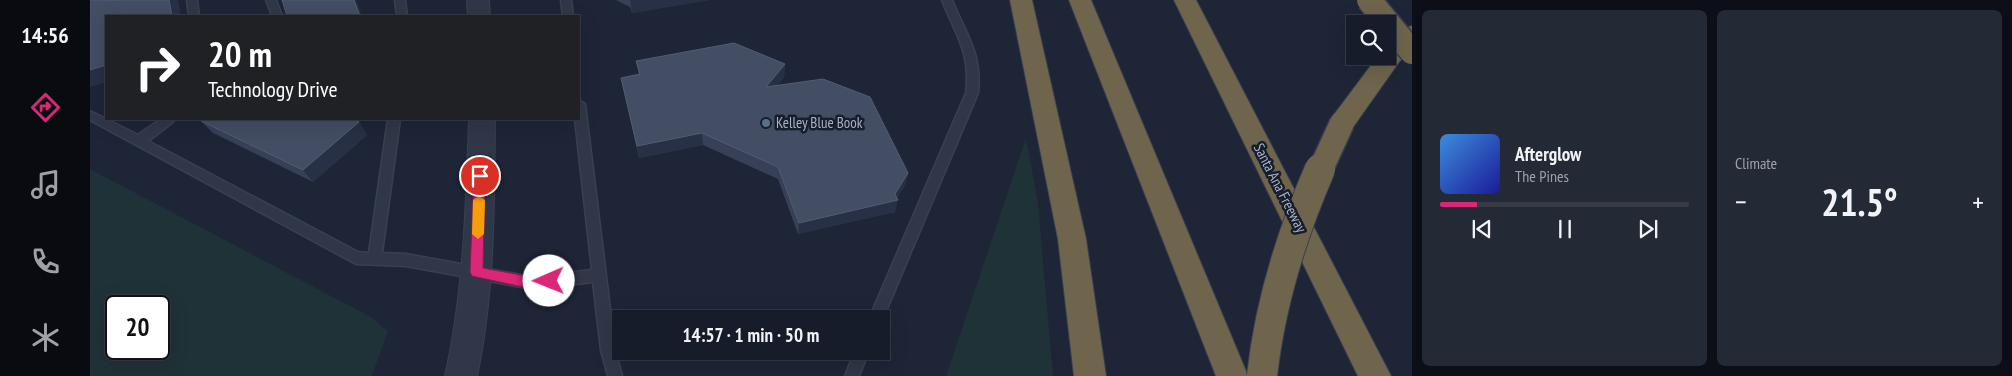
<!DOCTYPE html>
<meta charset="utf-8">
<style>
:root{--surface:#161c29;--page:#232935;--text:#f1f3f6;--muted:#9ea1a8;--line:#353a46;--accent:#db2777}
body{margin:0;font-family:"PT Sans Narrow",sans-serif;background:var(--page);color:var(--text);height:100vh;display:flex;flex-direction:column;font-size:19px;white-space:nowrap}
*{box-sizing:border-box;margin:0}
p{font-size:16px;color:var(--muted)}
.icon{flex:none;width:28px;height:28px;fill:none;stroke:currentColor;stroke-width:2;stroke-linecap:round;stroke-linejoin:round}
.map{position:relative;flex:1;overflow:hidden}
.sheet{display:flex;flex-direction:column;gap:10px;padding:10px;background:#0c0f17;width:600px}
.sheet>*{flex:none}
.hud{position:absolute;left:15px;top:15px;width:475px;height:105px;border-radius:0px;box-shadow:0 5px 20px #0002,0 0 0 1px var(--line);background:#202124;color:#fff;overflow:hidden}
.buttons{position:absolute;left:1256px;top:15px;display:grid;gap:10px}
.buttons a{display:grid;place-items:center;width:50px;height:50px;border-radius:0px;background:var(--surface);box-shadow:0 5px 20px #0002,0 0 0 1px var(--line);font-size:25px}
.speed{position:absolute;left:15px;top:295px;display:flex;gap:10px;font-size:25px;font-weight:700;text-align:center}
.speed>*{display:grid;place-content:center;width:65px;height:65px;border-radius:50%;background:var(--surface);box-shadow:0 5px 20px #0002,0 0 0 1px var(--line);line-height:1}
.speed .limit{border:2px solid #111;border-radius:8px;background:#fff;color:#111}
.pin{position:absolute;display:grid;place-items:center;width:42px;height:42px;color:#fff;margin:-21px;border:2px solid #fff;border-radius:50%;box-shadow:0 1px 5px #0007}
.me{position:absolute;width:55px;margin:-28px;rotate:269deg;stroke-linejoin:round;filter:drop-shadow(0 0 4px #0008)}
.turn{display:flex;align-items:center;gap:18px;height:105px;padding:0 20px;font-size:22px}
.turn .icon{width:65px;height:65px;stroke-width:2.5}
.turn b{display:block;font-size:35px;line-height:42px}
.big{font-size:38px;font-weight:800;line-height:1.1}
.sheet .tile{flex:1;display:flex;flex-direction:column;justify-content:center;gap:8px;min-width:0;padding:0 18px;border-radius:8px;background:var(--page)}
.song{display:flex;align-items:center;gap:15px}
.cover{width:60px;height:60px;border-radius:8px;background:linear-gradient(135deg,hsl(210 70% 55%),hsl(240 70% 35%))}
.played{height:5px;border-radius:2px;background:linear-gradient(90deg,var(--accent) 15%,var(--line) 15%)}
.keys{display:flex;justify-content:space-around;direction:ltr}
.heat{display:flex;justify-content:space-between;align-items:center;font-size:28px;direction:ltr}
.sheet .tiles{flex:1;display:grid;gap:10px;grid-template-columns:repeat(2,1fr)}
.trip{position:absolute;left:522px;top:310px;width:278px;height:50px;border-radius:0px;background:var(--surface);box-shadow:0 5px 20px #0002,0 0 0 1px var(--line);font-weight:800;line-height:50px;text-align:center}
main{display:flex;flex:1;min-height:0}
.dock{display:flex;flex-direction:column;width:90px;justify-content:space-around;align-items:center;background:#090b10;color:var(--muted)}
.dock .icon{width:35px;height:35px}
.dock .selected{color:var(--accent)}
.dock b{font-size:22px;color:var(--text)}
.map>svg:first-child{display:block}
.green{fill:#1f3238;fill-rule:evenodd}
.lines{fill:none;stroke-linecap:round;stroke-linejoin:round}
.service-casing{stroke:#394151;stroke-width:3}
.tertiary-casing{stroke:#394151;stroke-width:2}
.motorway-casing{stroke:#383f4f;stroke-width:2}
.service{fill:#303748;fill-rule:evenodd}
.tertiary{fill:#303748;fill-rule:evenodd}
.motorway{fill:#6f654c;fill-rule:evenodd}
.motorway-bridge-far1-casing{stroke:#383f4f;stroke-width:27;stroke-linecap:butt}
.motorway-bridge-casing{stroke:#383f4f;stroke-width:32;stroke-linecap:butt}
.motorway-bridge-far1{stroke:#6f654c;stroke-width:24}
.motorway-bridge{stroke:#6f654c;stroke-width:30}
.wall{fill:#374057}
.shaded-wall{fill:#273045}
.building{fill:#434d63;stroke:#535c72}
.route{fill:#db2777;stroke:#8e194d}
.slow{fill:#f59e0b}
.service-dot{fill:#5c6f8a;stroke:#161d2c;stroke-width:2}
.labels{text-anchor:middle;stroke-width:5;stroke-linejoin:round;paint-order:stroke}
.poi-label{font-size:15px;fill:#a9b1c5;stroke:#161d2c;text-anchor:start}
.street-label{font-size:15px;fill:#a9b1c5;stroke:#161d2c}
</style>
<main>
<nav class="dock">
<b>14:56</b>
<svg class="icon selected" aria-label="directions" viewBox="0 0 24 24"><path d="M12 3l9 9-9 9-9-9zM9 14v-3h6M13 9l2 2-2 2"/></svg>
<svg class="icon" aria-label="music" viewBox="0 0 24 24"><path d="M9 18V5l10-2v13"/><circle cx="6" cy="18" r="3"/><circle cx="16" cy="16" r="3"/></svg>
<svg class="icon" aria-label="phone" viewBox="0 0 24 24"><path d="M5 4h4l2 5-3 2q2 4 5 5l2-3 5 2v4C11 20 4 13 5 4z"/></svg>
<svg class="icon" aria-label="climate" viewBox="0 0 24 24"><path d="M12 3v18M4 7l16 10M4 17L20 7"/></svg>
</nav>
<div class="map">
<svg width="1322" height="376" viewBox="0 0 1322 376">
<rect width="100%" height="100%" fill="#1d2537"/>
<!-- green -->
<g class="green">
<polygon points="936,138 948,203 963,376 856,376"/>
<path d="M0,169L281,317L298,331L282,376H0ZM26,306H69V349H26Z"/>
</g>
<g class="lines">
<defs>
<g id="service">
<polygon points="97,0 107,0 109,16 99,16"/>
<polygon points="176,0 186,0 192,16 182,16"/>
<polygon points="305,0 315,0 317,16 307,16"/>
<polygon points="471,0 481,0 483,16 473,16"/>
<path d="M852,0H862C876,35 892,52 888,93L791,323V319H779L876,93C881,52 866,36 852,0Z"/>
<polygon points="489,100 495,104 525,350 532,376 518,376 511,350 503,282 442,289 316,266 266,264 0,120 0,111 48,135 71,119 85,119 83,122 58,141 268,252 279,253 298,119 310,119 292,253 316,254 442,277 502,270 485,119 489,119"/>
<polygon points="765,351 779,351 769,376 755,376"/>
</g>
<g id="tertiary">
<polygon points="377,0 399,0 400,16 378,16"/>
<path d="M379,119H405C404,205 405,291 387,376H355C374,291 376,206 379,119Z"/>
</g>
<g id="motorway">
<polygon points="920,0 942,0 996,239 1016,376 984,376 968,239"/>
<polygon points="979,0 1001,0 1158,376 1126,376"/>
<polygon points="1084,0 1106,0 1301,376 1268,376"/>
<polygon points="1322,26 1322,48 1309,62 1261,130 1252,133 1243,130 1239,123 1243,116 1288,56 1298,56 1298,45 1314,28"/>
</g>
</defs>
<!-- service casing -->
<use href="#service" class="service-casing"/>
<!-- tertiary casing -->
<use href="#tertiary" class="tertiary-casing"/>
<!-- motorway casing -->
<use href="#motorway" class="motorway-casing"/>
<!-- service -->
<use href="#service" class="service"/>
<!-- tertiary -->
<use href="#tertiary" class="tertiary"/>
<!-- motorway -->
<use href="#motorway" class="motorway"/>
<defs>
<g id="motorway-bridge-far1">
<polyline points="1279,0 1322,52"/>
<polyline points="1230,171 1252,123"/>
</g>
<path id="motorway-bridge" d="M1172,376C1180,303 1201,236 1230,169"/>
</defs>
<!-- motorway-bridge-far1 casing -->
<use href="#motorway-bridge-far1" class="motorway-bridge-far1-casing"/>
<!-- motorway-bridge casing -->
<use href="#motorway-bridge" class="motorway-bridge-casing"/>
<!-- motorway-bridge-far1 -->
<use href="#motorway-bridge-far1" class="motorway-bridge-far1"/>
<!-- motorway-bridge -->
<use href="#motorway-bridge" class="motorway-bridge"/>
</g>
<!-- wall -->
<g class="wall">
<polygon points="526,0 619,0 542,13 540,7"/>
<polygon points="546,61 695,64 694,77 687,86 818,173 815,185 807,198 805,212 708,234 688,179 613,145 549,158 531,78 549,75"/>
<polygon points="111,121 269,122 277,135 223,182 123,133"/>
</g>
<!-- shaded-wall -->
<g class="shaded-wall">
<polygon points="79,0 88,0 91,16 82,16"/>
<polygon points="264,0 266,0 272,16 270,16"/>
<polygon points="540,0 619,0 542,13"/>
<polygon points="695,64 694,77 676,100 676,87"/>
<polygon points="16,65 16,82 0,87 0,70"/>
<polygon points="269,122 277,135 223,182 213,170"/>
<polygon points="612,133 613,145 549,158 547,146"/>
<polygon points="818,173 815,185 805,201 808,200 805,212 708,234 709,223 805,194"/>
</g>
<!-- building -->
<g class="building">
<polygon points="0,0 79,0 82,16 16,16 16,65 0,70"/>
<polygon points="192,0 264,0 270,16 197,16"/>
<polygon points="644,43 695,64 676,87 733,79 780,97 818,173 805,194 808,200 709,223 688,167 612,133 547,146 531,78 550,74 546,61"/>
<polygon points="114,119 260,119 269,122 213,170 111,121"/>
</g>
<!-- route -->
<polygon class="route" points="390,172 395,176 393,268 442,277 459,275 465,281 463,285 442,289 382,276 380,272 384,176"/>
<!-- slow -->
<polygon class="slow" points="389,196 395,200 394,234 388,239 382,234 383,200"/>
<!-- markers -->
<circle class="service-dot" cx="676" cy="123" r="5"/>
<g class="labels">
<!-- poi labels -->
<g class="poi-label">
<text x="686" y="128">Kelley Blue Book</text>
</g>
<!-- street labels -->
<g class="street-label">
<text transform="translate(1190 188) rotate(63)" y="5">Santa Ana Freeway</text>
</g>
</g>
</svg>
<div class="buttons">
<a><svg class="icon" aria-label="search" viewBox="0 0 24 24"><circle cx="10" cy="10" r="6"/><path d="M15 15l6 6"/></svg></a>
</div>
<div class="speed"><div class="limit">20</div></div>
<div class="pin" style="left:390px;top:176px;background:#d93025"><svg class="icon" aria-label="arrive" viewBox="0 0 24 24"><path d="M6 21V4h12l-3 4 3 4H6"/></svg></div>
<svg class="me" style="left:459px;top:281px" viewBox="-20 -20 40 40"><circle r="19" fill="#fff"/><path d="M0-13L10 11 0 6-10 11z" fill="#db2777"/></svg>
<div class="trip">14:57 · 1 min · 50 m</div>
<div class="hud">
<div class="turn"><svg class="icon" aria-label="right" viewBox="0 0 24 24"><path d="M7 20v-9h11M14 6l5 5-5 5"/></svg><div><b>20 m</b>Technology Drive</div></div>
</div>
</div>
<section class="sheet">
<div class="tiles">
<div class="tile">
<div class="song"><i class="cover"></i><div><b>Afterglow</b><p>The Pines</p></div></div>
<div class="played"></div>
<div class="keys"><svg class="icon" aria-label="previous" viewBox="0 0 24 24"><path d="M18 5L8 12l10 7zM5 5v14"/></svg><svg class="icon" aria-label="pause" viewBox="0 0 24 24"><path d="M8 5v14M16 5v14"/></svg><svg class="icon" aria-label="next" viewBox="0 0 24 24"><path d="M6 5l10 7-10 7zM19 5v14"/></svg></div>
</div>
<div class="tile"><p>Climate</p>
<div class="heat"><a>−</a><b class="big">21.5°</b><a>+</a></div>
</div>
</div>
</section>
</main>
